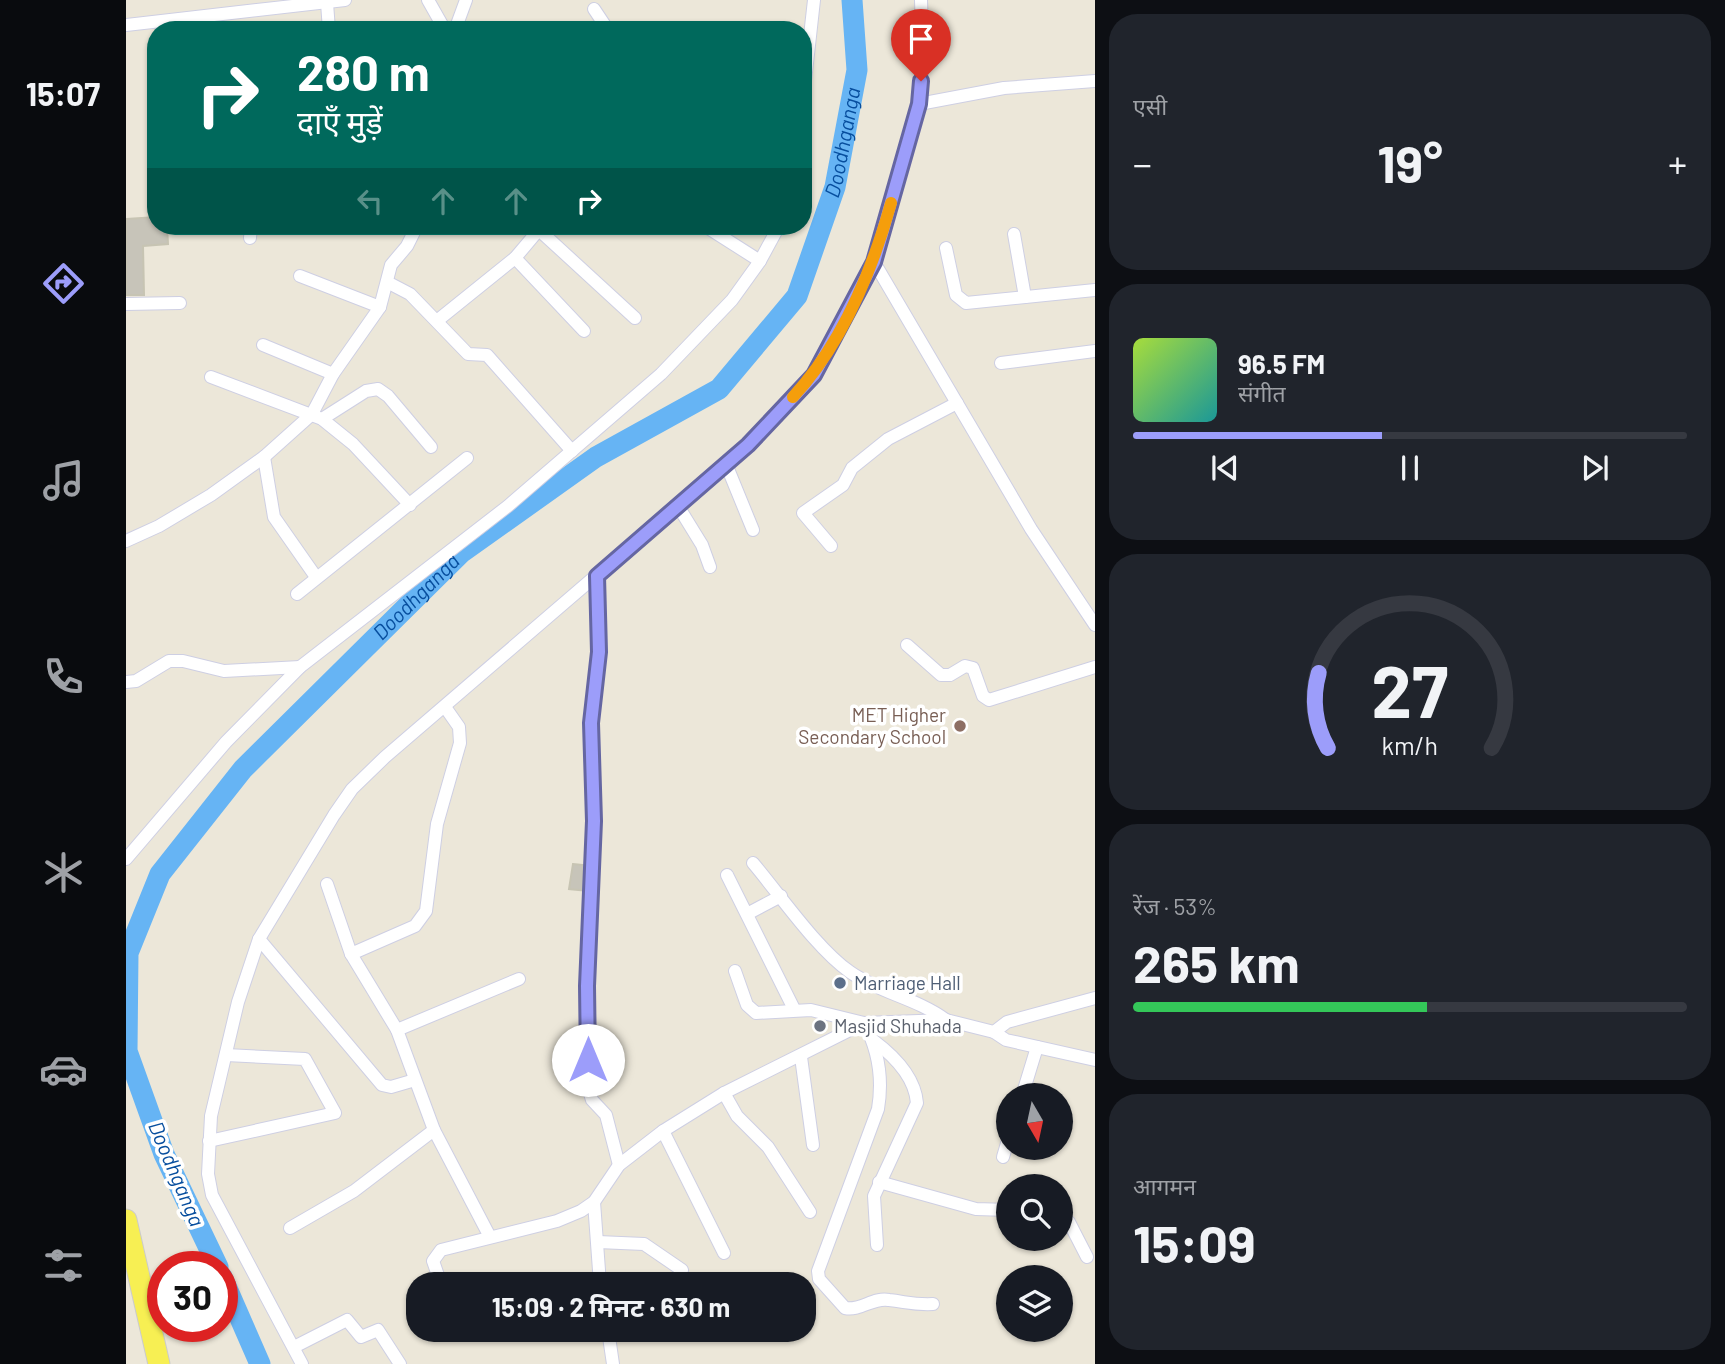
<!DOCTYPE html>
<html lang="hi">
<meta charset="utf-8">
<style>
:root{--surface:#171b24;--page:#20242c;--text:#f1f3f6;--muted:#9ea1a6;--line:#363941;--accent:#9c9dfa}
body{margin:0;font-family:Barlow,"Noto Sans Devanagari",sans-serif;background:var(--page);color:var(--text);height:100vh;display:flex;flex-direction:column;font-size:26px;white-space:nowrap}
*{box-sizing:border-box;margin:0}
p{font-size:23px;color:var(--muted)}
.icon{flex:none;width:38px;height:38px;fill:none;stroke:currentColor;stroke-width:2;stroke-linecap:round;stroke-linejoin:round}
.map{position:relative;flex:1;overflow:hidden}
.panel{display:flex;flex-direction:column;gap:14px;padding:14px;background:#0d0f14;width:630px}
.panel>*{flex:none}
.guide{position:absolute;left:21px;top:21px;width:665px;height:214px;border-radius:28px;box-shadow:0 2px 5px #0004;background:#00695c;color:#fff;overflow:hidden}
.needle{width:46px;rotate:171deg}
.fabs{position:absolute;left:870px;top:1083px;display:grid;gap:14px}
.fabs a{display:grid;place-items:center;width:77px;height:77px;border-radius:50%;background:var(--surface);box-shadow:0 2px 5px #0004;font-size:35px}
.speed{position:absolute;left:21px;top:1251px;display:flex;gap:14px;font-size:35px;font-weight:700;text-align:center}
.speed>*{display:grid;place-content:center;width:91px;height:91px;border-radius:50%;background:var(--surface);box-shadow:0 2px 5px #0004;line-height:1}
.speed .limit{border:10px solid #d22;background:#fff;color:#111}
.pin{position:absolute;display:grid;place-items:center;width:60px;height:60px;color:#fff;margin:-72px -30px;border-radius:50% 50% 50% 0;rotate:-45deg;box-shadow:0 0 7px #0007}
.pin .icon{rotate:45deg}
.me{position:absolute;width:77px;margin:-38px;rotate:0deg;stroke-linejoin:round;filter:drop-shadow(0 0 5px #0008)}
.turn{display:flex;align-items:center;gap:24px;height:147px;padding:0 35px;font-size:32px}
.turn .icon{width:91px;height:91px;stroke-width:2.5}
.turn b{display:block;font-size:49px;line-height:60px}
.lanes{display:flex;align-items:center;height:66px;padding:0 35px;background:#0003;justify-content:center;gap:35px;direction:ltr}
.lanes .off{opacity:.35}
.big{font-size:52px;font-weight:700;line-height:1.1}
.panel .tile{flex:1;display:flex;flex-direction:column;justify-content:center;gap:10px;min-width:0;padding:0 24px;border-radius:28px;background:var(--page)}
.panel .dial{align-items:center;gap:0}
.dial svg{height:182px;overflow:visible;fill:none;stroke:var(--line);stroke-width:7;stroke-linecap:round;text-anchor:middle}
.dial text{fill:var(--text);stroke:none}
.song{display:flex;align-items:center;gap:21px}
.cover{width:84px;height:84px;border-radius:10px;background:linear-gradient(135deg,hsl(80 70% 55%),hsl(180 70% 35%))}
.played{height:7px;border-radius:4px;background:linear-gradient(90deg,var(--accent) 45%,var(--line) 45%)}
.keys{display:flex;justify-content:space-around;direction:ltr}
.heat{display:flex;justify-content:space-between;align-items:center;font-size:38px;direction:ltr}
.charge{height:10px;border-radius:5px;background:linear-gradient(90deg,#34c759 53%,var(--line) 0)}
.trip{position:absolute;left:280px;top:1272px;width:410px;height:70px;border-radius:28px;background:var(--surface);box-shadow:0 2px 5px #0004;font-weight:700;line-height:70px;text-align:center}
main{display:flex;flex:1;min-height:0}
.menu{display:flex;flex-direction:column;width:126px;justify-content:space-around;align-items:center;background:#090b0e;color:var(--muted)}
.menu .icon{width:49px;height:49px}
.menu .on{color:var(--accent)}
.menu b{font-size:32px;color:var(--text)}
.map>svg:first-child{display:block}
.lines{fill:none;stroke-linecap:round;stroke-linejoin:round}
.river{stroke:#66b4f4;stroke-width:21}
.building{fill:#c7c4b9;stroke:#c7c4b3;stroke-width:2}
.minor-casing{stroke:#cecfe3;stroke-width:14}
.primary-casing{stroke:#cbcbcb;stroke-width:23}
.minor{stroke:#fff;stroke-width:12}
.primary{stroke:#f7ef53;stroke-width:21}
.route-casing{stroke:#6566a2;stroke-width:18}
.route{stroke:#9c9dfa;stroke-width:12}
.slow{stroke:#f59e0b;stroke-width:12}
.education-dot{fill:#8d6e63;stroke:#fff;stroke-width:2.5}
.service-dot{fill:#5c6f8a;stroke:#fff;stroke-width:2.5}
.worship-dot{fill:#6b7280;stroke:#fff;stroke-width:2.5}
.labels{text-anchor:middle;stroke-width:7;stroke-linejoin:round;paint-order:stroke}
.education-label{font-size:19px;fill:#785e54;stroke:#fff;text-anchor:end}
.service-label{font-size:19px;fill:#4e5e75;stroke:#fff;text-anchor:start}
.worship-label{font-size:19px;fill:#5b616d;stroke:#fff;text-anchor:start}
.water-label{font-size:21px;font-style:italic;fill:#074e9e;stroke:#fff}
</style>
<main>
<nav class="menu">
<b>15:07</b>
<svg class="icon on" aria-label="directions" viewBox="0 0 24 24"><path d="M12 3l9 9-9 9-9-9zM9 14v-3h6M13 9l2 2-2 2"/></svg>
<svg class="icon" aria-label="music" viewBox="0 0 24 24"><path d="M9 18V5l10-2v13"/><circle cx="6" cy="18" r="3"/><circle cx="16" cy="16" r="3"/></svg>
<svg class="icon" aria-label="phone" viewBox="0 0 24 24"><path d="M5 4h4l2 5-3 2q2 4 5 5l2-3 5 2v4C11 20 4 13 5 4z"/></svg>
<svg class="icon" aria-label="climate" viewBox="0 0 24 24"><path d="M12 3v18M4 7l16 10M4 17L20 7"/></svg>
<svg class="icon" aria-label="car" viewBox="0 0 24 24"><path d="M5 17H2v-5l4-1 3-4h7l3 4 3 1v5h-3M9 17h6M6 11h13"/><circle cx="7" cy="17" r="2"/><circle cx="17" cy="17" r="2"/></svg>
<svg class="icon" aria-label="filters" viewBox="0 0 24 24"><path d="M4 7h16M4 17h16"/><circle cx="9" cy="7" r="2"/><circle cx="15" cy="17" r="2"/></svg>
</nav>
<div class="map">
<svg width="969" height="1364" viewBox="0 0 969 1364">
<rect width="100%" height="100%" fill="#ece7d9"/>
<g class="lines">
<!-- river -->
<g class="river">
<path id="s1" d="M92,1267L38,1154L1,1051L2,953L34,874L117,769L335,553L470,457L593,389L671,296L709,187L731,70L726,0"/>
<polyline points="96,1277 134,1364"/>
</g>
</g>
<!-- building -->
<g class="building">
<polygon points="30,217 30,226 41,226 42,244 17,246 18,295 0,295 0,219"/>
<polygon points="447,864 465,866 462,891 443,889"/>
</g>
<g class="lines">
<defs>
<g id="minor">
<polyline points="302,0 319,30"/>
<polyline points="201,3 203,30"/>
<polyline points="468,9 482,30"/>
<polyline points="0,25 219,0"/>
<polyline points="329,30 340,0"/>
<polyline points="969,81 878,88 793,104 748,262 905,529 969,625"/>
<polyline points="677,99 688,0"/>
<polyline points="793,104 797,58 795,0"/>
<polyline points="533,226 534,227"/>
<polyline points="579,226 634,261"/>
<polyline points="412,229 509,318"/>
<polyline points="888,234 899,297"/>
<polyline points="124,238 125,226"/>
<polyline points="820,248 830,295 840,303 969,290"/>
<polyline points="389,258 458,331"/>
<polyline points="174,276 254,307"/>
<polyline points="261,282 284,294 342,354 361,355 446,451"/>
<polyline points="0,304 54,303"/>
<polyline points="312,320 389,258 416,226"/>
<polyline points="137,345 207,374"/>
<polyline points="875,363 969,351"/>
<polyline points="85,377 196,419 227,444 284,505"/>
<polyline points="196,419 240,391 252,389 262,396 305,447"/>
<polyline points="138,457 148,517 190,577"/>
<polyline points="600,464 627,530"/>
<polyline points="552,506 576,545 584,567"/>
<polyline points="0,541 33,526 85,495 138,457 186,414 207,374 254,307 265,265 281,246 291,226"/>
<polyline points="705,546 677,513 717,485 726,468 762,439 831,403"/>
<polyline points="471,576 473,652 465,723 468,821 461,986 461,1083 466,1100 480,1115 493,1165"/>
<polyline points="171,594 341,458"/>
<polyline points="781,645 815,675 824,675 839,666 847,668 857,696 863,700 969,667"/>
<polyline points="0,682 10,681 43,661 57,661 98,671 174,667"/>
<polyline points="0,859 100,742 174,667 382,506 535,374 606,300 634,261 653,226"/>
<path d="M627,863C654,895 691,949 724,972C754,993 790,998 820,1020"/>
<polyline points="601,875 668,1009"/>
<polyline points="201,884 225,954 271,1030 308,1130 364,1237"/>
<polyline points="621,914 655,896"/>
<polyline points="133,939 256,1085 265,1087 289,1080"/>
<polyline points="225,954 289,926 300,911 311,824 334,743 333,727 319,707"/>
<path d="M609,971L621,1005L630,1013L685,1010L738,1023C752,1049 757,1079 752,1109L692,1271L693,1279L719,1308C735,1311 747,1297 763,1300C781,1302 788,1305 807,1304"/>
<polyline points="271,1030 393,979"/>
<polyline points="868,1032 880,1040 969,1060"/>
<path d="M748,1041C768,1056 789,1078 791,1103L748,1196L751,1245"/>
<polyline points="675,1057 687,1145"/>
<polyline points="598,1093 611,1116 642,1147 684,1212"/>
<polyline points="896,1096 911,1047"/>
<polyline points="537,1131 598,1253"/>
<polyline points="83,1141 209,1113 179,1059 100,1055"/>
<polyline points="877,1157 882,1140"/>
<polyline points="753,1182 850,1209 882,1210"/>
<polyline points="468,1202 474,1284"/>
<polyline points="934,1216 943,1222 961,1257"/>
<polyline points="164,1228 228,1191 308,1130"/>
<polyline points="472,1242 518,1244 556,1270"/>
<polyline points="315,1284 307,1261 315,1250 431,1221 455,1211 468,1202 493,1165 537,1131 598,1093 738,1023 820,1020 868,1032 881,1022 969,998"/>
<polyline points="482,1330 487,1364"/>
<polyline points="168,1347 221,1320 235,1337 252,1330 274,1364"/>
<polyline points="176,1364 86,1195 82,1174 85,1116 112,1002 133,939 208,815 226,789 259,757 622,445 688,375 748,262"/>
</g>
<polyline id="primary" points="0,1220 33,1364"/>
</defs>
<!-- minor casing -->
<use href="#minor" class="minor-casing"/>
<!-- primary casing -->
<use href="#primary" class="primary-casing"/>
<!-- minor -->
<use href="#minor" class="minor"/>
<!-- primary -->
<use href="#primary" class="primary"/>
</g>
<g class="lines">
<defs>
<polyline id="route" points="462,1060 461,986 468,821 465,723 473,652 471,576 622,445 688,375 748,262 793,104 795,81"/>
</defs>
<!-- route casing -->
<use href="#route" class="route-casing"/>
<!-- route -->
<use href="#route" class="route"/>
<!-- slow -->
<path class="slow" d="M667,397C716,344 746,271 765,203"/>
</g>
<!-- markers -->
<circle class="education-dot" cx="834" cy="726" r="7"/>
<circle class="service-dot" cx="714" cy="983" r="7"/>
<circle class="worship-dot" cx="694" cy="1026" r="7"/>
<g class="labels">
<!-- education labels -->
<g class="education-label">
<text x="820" y="722">MET Higher<tspan x="820" dy="22">Secondary School</tspan></text>
</g>
<!-- service labels -->
<g class="service-label">
<text x="728" y="990">Marriage Hall</text>
</g>
<!-- worship labels -->
<g class="worship-label">
<text x="708" y="1033">Masjid Shuhada</text>
</g>
<!-- water labels -->
<g class="water-label">
<text dy="7" stroke="none"><textPath href="#s1" startOffset="1447">Doodhganga</textPath></text>
<text dy="7" stroke="none"><textPath href="#s1" startOffset="796">Doodhganga</textPath></text>
<text transform="translate(50 1174) rotate(67)" y="7">Doodhganga</text>
</g>
</g>
</svg>
<div class="fabs">
<a><svg class="needle" viewBox="-14 -14 28 28"><path d="M0-13l5 13h-10z" fill="#e53935"/><path d="M0 13l5-13h-10z" fill="#9ea1a6"/></svg></a>
<a><svg class="icon" aria-label="search" viewBox="0 0 24 24"><circle cx="10" cy="10" r="6"/><path d="M15 15l6 6"/></svg></a>
<a><svg class="icon" aria-label="layers" viewBox="0 0 24 24"><path d="M12 4l9 5-9 5-9-5zM3 14l9 5 9-5"/></svg></a>
</div>
<div class="speed"><div class="limit">30</div></div>
<div class="pin" style="left:795px;top:81px;background:#d93025"><svg class="icon" aria-label="arrive" viewBox="0 0 24 24"><path d="M6 21V4h12l-3 4 3 4H6"/></svg></div>
<svg class="me" style="left:462px;top:1060px" viewBox="-20 -20 40 40"><circle r="19" fill="#fff"/><path d="M0-13L10 11 0 6-10 11z" fill="#9c9dfa"/></svg>
<div class="trip">15:09 · 2 मिनट · 630 m</div>
<div class="guide">
<div class="turn"><svg class="icon" aria-label="right" viewBox="0 0 24 24"><path d="M7 20v-9h11M14 6l5 5-5 5"/></svg><div><b>280 m</b>दाएँ मुड़ें</div></div>
<div class="lanes"><svg class="icon off" aria-label="left" viewBox="0 0 24 24"><path d="M17 20v-9H6M10 6l-5 5 5 5"/></svg><svg class="icon off" aria-label="ahead" viewBox="0 0 24 24"><path d="M12 20V5M6 11l6-6 6 6"/></svg><svg class="icon off" aria-label="ahead" viewBox="0 0 24 24"><path d="M12 20V5M6 11l6-6 6 6"/></svg><svg class="icon" aria-label="right" viewBox="0 0 24 24"><path d="M7 20v-9h11M14 6l5 5-5 5"/></svg></div>
</div>
</div>
<section class="panel">
<div class="tile"><p>एसी</p>
<div class="heat"><a>−</a><b class="big">19°</b><a>+</a></div>
</div>
<div class="tile">
<div class="song"><i class="cover"></i><div><b>96.5 FM</b><p>संगीत</p></div></div>
<div class="played"></div>
<div class="keys"><svg class="icon" aria-label="previous" viewBox="0 0 24 24"><path d="M18 5L8 12l10 7zM5 5v14"/></svg><svg class="icon" aria-label="pause" viewBox="0 0 24 24"><path d="M8 5v14M16 5v14"/></svg><svg class="icon" aria-label="next" viewBox="0 0 24 24"><path d="M6 5l10 7-10 7zM19 5v14"/></svg></div>
</div>
<div class="tile dial"><svg viewBox="0 0 100 80">
<path d="M14 69A42 42 0 1 1 86 69"/>
<path d="M14 69A42 42 0 0 1 10 36" stroke="#9c9dfa"/>
<text x="50" y="56" font-size="32" font-weight="700">27</text>
<text x="50" y="72" font-size="11">km/h</text>
</svg></div>
<div class="tile"><p>रेंज · 53%</p><b class="big">265 km</b><div class="charge"></div></div>
<div class="tile"><p>आगमन</p><b class="big">15:09</b></div>
</section>
</main>
